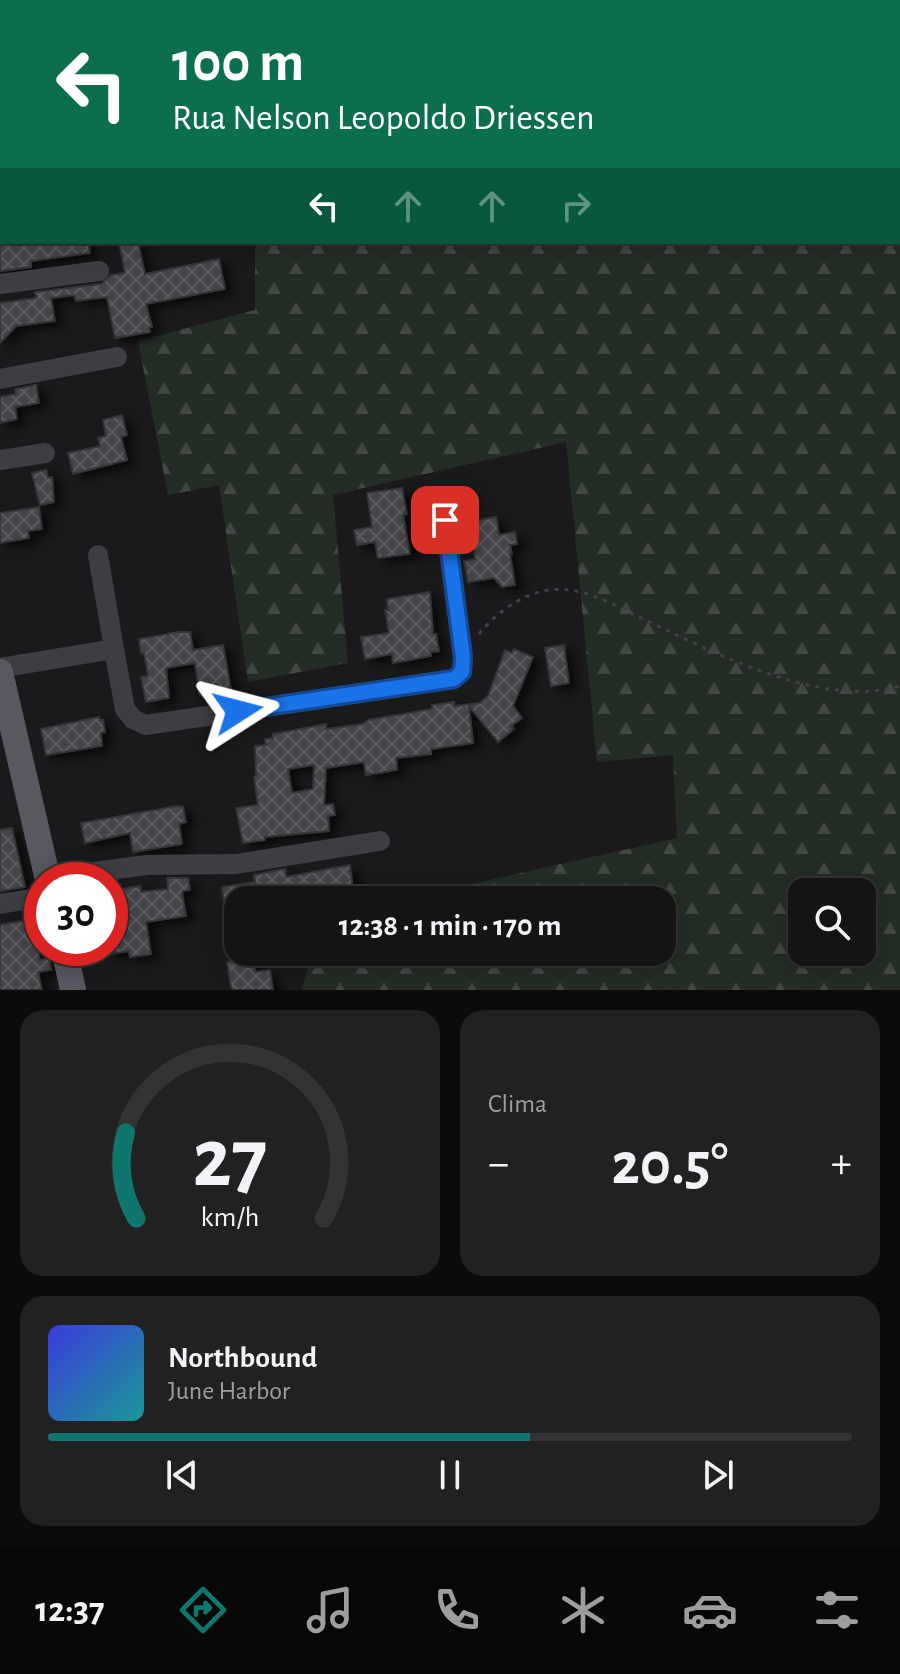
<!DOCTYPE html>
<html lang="pt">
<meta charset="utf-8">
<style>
:root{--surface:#141415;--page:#212122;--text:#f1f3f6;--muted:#9d9ea0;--line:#333334;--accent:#0f766e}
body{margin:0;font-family:"Alegreya Sans",sans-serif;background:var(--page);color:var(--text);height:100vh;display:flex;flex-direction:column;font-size:30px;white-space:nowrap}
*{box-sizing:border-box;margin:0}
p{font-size:26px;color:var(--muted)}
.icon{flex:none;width:44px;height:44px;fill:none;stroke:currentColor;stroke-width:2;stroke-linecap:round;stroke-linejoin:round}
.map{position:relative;height:990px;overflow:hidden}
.side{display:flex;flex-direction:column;gap:20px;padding:20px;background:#0b0b0c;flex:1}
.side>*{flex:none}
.hud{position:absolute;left:0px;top:0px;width:900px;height:244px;box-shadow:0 4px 20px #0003,0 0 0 2px var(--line);background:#0b6e4f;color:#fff;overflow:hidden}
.controls{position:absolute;left:788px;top:878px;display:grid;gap:16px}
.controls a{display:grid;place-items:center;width:88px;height:88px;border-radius:16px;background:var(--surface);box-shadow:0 4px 20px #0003,0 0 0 2px var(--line);font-size:40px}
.speed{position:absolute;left:24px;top:862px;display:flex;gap:16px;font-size:40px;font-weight:700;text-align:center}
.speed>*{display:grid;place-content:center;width:104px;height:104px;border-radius:50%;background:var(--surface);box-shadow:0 4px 20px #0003,0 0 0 2px var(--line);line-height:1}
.speed .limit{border:12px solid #d22;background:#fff;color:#111}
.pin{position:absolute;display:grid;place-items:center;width:68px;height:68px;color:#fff;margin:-34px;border-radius:16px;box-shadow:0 4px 12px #0006}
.me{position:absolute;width:88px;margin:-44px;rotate:81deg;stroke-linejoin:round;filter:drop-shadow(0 0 6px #0008)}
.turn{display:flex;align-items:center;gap:28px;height:168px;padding:0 40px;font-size:36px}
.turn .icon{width:104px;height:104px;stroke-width:2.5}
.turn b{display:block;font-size:56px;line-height:68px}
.lanes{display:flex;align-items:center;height:76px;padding:0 40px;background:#0003;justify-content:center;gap:40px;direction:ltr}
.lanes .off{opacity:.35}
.big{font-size:60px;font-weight:700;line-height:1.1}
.side .widget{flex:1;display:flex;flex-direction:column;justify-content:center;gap:12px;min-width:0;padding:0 28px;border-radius:24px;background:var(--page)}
.side .dial{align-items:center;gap:0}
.dial svg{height:208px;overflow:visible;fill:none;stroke:var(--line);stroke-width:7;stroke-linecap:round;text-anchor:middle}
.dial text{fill:var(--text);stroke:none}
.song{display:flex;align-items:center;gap:24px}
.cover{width:96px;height:96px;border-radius:12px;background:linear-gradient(135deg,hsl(240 70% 55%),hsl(180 70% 35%))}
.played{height:8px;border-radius:4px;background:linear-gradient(90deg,var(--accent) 60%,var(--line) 60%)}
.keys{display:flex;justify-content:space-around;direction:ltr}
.heat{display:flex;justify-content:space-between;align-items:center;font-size:44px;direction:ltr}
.side .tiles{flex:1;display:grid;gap:20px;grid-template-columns:1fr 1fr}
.widget:last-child{grid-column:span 2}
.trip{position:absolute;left:224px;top:886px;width:452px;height:80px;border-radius:24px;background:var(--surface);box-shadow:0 4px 20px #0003,0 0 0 2px var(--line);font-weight:700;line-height:80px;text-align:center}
.menu{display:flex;height:128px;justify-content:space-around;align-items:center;background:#080808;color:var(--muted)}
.menu .icon{width:56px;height:56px}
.menu .selected{color:var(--accent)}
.menu b{font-size:36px;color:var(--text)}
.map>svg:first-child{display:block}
.forest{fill:url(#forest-firs);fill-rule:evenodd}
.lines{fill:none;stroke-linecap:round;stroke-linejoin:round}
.stream{stroke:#303740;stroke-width:5}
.building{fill:url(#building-cross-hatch);stroke:#353438;stroke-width:2;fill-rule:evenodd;filter:url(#shadow)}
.path{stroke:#414248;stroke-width:3;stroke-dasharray:4 6;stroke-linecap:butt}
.minor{stroke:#3d3d43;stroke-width:20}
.major{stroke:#575860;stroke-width:26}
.route-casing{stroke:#114b97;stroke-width:20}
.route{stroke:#1a73e8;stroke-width:14}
</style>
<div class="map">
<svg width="900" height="990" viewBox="0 0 900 990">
<defs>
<pattern id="forest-firs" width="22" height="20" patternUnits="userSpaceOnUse" patternTransform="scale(2)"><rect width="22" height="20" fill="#242c26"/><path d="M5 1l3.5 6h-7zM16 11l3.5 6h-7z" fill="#414844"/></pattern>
<pattern id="building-cross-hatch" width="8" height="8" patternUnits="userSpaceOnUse" patternTransform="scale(2)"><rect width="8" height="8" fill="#444449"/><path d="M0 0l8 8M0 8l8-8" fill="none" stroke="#5c5c61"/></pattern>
<filter id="shadow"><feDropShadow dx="8" dy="5" stdDeviation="4" flood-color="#0009"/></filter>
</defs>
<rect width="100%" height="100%" fill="#1a1a1c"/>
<!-- forest -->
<path class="forest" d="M890,0H900V990H301L314,952H662V900H400L677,838L673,755L597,762L566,442L333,495L348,663L248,682L219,485L168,495L138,341L255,310V242H898V2H889ZM802,892H862V952H802Z"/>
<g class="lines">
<!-- stream -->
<g class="stream">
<polyline points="131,0 137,2"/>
<polyline points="328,2 344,0"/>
</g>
</g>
<!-- building -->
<g class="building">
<polygon points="0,242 88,242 90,253 31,261 31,267 0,271"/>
<polygon points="119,242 138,242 145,274 219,259 225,289 146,304 152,327 149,327 150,332 115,338 107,297 76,301 74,295 51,298 55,321 16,326 0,343 0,303 37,298 35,292 101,284 111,275 125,273"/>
<polygon points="36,385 39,403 15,407 17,419 0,423 0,397 16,394 15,389"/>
<polygon points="122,415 127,435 121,437 127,460 73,474 68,453 100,446 98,438 106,436 103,420"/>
<polygon points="46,470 48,478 52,477 54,502 40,505 32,473"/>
<polygon points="402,488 407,514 403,515 410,554 378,558 375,542 357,545 354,530 372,527 367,493"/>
<polygon points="39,507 42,529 28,531 29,538 0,543 0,513"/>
<polygon points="496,517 499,535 515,532 517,544 510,545 512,554 510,554 515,585 502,587 494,578 468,582 464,561 475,559 472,521"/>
<polygon points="430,592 433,634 436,634 439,651 430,652 431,656 393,663 392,654 365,659 361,637 389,633 385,610 388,610 387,599"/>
<polygon points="178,632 190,632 193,650 223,645 231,690 200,695 195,663 166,668 169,698 146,702 141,677 148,676 144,653 141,653 139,639"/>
<polygon points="564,645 569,683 551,686 545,648"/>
<path d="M514,649L533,657L513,706L522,718L511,726L514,729L498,742L469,706L473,743L431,749V754L396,758L397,770L366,775L364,762L326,768L324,805L333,804L335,815L328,816L329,831L265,837V840L243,843L236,808L258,805L254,777L256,776L255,746L266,745L265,739L273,738V734L326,724V729L363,724L368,720L432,709V705L454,702V706L480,703L488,696L505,650L512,653ZM314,765L313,789L292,793L288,769Z"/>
<polygon points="99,717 100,720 103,720 105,732 101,733 102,746 46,755 41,729"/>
<polygon points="177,806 183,807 186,822 179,824 182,844 133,852 130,833 85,843 81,823"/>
<polygon points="12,828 25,887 0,891 0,830"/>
<polygon points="350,865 354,896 329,900 238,900 238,917 226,918 222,887 255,882 254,875 274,871 285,869 286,877"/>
<polygon points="167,878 188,878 190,890 183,891 182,894 186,916 146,922 151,954 130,957 129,951 110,954 110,891 140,886 141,892 168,889"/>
<polygon points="20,921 28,924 34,932 40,960 49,958 51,970 38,972 42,990 0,990 0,925"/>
<polygon points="253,958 255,972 270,970 273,990 234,990 231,988 227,962"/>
</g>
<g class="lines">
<!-- path -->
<path class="path" d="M479,634C496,613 521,594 549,590C582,586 607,602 635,615C707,649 820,710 900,686"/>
<!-- minor -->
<g class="minor">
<polyline points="443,2 444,0"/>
<polyline points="0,36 2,36"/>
<polyline points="0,160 2,159"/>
<polyline points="0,284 99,271"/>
<polyline points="0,379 117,357"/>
<polyline points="0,460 45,453"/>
<polyline points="98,555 114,649"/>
<polyline points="0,668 114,649 125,709 133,719 146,725 454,679 462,672 463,657 445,520"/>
<polyline points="48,878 147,865 236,864 380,841"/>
<polyline points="0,904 42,897"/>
</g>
<!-- major -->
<g class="major">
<polyline points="0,672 48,880"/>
<polyline points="64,948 73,990"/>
</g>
</g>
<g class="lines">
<defs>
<polyline id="route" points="238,711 454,679 462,672 463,657 445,520"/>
</defs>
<!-- route casing -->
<use href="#route" class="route-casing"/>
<!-- route -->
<use href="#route" class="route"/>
</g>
</svg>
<div class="controls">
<a><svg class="icon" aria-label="search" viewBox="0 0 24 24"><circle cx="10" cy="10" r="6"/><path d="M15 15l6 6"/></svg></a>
</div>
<div class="speed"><div class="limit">30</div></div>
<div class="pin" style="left:445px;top:520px;background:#d93025"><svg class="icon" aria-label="arrive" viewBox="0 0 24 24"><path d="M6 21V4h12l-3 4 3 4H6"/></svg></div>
<svg class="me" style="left:238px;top:711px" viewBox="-20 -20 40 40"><path d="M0-17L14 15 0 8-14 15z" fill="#1a73e8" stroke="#fff" stroke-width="4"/></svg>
<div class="trip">12:38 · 1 min · 170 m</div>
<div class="hud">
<div class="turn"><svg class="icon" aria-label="left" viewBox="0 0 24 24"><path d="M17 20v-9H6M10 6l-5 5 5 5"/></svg><div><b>100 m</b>Rua Nelson Leopoldo Driessen</div></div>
<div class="lanes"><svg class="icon" aria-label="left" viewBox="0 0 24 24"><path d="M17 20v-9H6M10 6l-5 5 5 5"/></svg><svg class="icon off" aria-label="ahead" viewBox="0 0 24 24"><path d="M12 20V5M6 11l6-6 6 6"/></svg><svg class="icon off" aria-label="ahead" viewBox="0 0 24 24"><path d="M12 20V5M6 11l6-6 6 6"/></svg><svg class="icon off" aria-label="right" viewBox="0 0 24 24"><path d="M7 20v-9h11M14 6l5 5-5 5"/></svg></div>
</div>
</div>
<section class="side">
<div class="tiles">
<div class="widget dial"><svg viewBox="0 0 100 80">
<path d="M14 69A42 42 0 1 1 86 69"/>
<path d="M14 69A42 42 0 0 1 10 36" stroke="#0f766e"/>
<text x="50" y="56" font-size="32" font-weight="700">27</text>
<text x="50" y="72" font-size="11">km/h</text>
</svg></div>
<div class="widget"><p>Clima</p>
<div class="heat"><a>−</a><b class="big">20.5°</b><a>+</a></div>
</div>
<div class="widget">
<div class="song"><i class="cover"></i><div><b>Northbound</b><p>June Harbor</p></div></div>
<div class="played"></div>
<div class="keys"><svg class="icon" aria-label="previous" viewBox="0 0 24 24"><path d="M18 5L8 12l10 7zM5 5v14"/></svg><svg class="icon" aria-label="pause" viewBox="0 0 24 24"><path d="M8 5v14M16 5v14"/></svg><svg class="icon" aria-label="next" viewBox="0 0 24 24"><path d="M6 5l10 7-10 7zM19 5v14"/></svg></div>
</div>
</div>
</section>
<nav class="menu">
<b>12:37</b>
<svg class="icon selected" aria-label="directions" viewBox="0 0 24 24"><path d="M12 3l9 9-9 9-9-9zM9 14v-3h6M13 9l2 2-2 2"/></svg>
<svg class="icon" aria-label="music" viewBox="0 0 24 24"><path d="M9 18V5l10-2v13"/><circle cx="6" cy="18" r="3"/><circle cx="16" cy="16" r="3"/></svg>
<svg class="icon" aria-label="phone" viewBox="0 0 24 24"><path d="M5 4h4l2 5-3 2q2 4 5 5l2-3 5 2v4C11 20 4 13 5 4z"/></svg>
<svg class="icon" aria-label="climate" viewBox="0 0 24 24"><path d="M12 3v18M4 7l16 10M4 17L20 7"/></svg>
<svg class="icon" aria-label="car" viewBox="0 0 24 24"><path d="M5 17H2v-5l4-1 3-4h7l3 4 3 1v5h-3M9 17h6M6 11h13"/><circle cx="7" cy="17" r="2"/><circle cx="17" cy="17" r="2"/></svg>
<svg class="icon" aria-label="filters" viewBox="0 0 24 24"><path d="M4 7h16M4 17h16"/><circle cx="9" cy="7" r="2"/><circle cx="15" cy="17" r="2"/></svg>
</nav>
